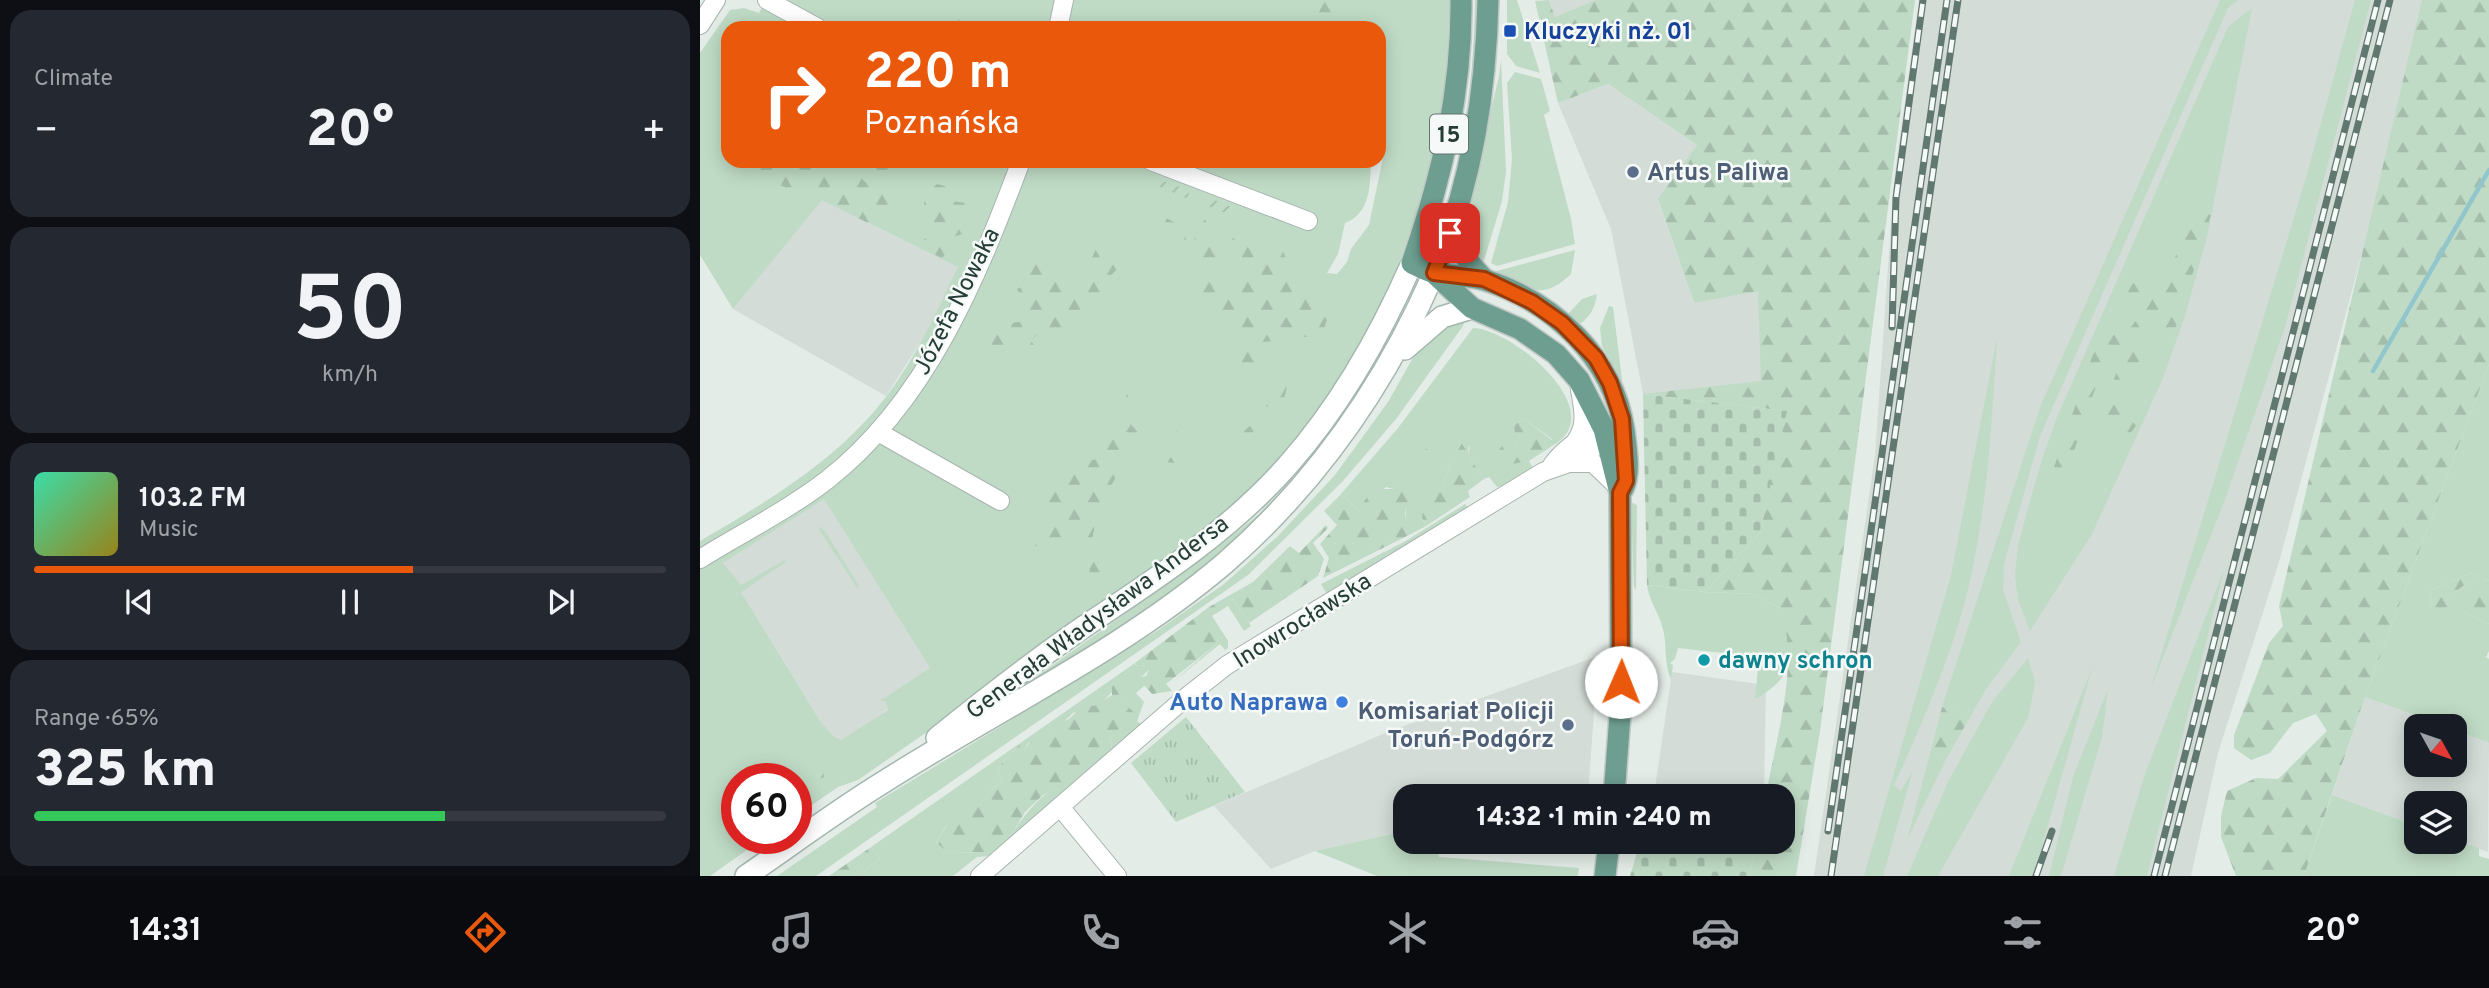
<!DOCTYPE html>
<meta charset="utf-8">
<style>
:root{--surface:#171b24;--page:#242831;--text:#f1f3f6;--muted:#9ea1a6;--line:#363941;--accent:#ea580c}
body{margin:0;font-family:Overpass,sans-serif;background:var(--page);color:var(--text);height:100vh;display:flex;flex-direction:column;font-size:26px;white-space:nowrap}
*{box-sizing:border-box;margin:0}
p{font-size:23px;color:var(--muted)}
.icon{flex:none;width:38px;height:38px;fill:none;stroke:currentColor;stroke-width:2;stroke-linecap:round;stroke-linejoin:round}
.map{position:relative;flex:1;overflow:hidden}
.details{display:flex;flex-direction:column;gap:10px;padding:10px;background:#0d0f14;width:700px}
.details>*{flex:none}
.top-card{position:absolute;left:21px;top:21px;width:665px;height:147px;border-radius:21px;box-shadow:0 4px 18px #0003;background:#ea580c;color:#fff;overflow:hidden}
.needle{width:46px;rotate:130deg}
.buttons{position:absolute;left:1704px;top:714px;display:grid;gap:14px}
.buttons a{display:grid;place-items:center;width:63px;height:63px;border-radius:14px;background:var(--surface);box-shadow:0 4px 18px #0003;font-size:35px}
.speed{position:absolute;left:21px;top:763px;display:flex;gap:14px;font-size:35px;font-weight:700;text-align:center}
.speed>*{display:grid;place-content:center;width:91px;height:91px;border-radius:50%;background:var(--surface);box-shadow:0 4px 18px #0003;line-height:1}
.speed .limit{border:10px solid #d22;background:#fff;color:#111}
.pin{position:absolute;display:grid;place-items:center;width:60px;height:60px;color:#fff;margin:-30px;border-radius:14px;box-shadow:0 4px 10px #0006}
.me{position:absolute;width:77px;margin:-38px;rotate:1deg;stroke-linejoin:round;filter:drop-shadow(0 0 5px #0008)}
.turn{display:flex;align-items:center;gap:24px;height:147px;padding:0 28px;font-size:32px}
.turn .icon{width:91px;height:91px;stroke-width:2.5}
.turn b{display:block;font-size:49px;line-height:60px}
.big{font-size:52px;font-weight:800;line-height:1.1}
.details .tile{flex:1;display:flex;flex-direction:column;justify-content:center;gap:10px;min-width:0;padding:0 24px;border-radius:21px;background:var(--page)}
.details .dial{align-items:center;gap:0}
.dial b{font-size:91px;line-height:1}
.song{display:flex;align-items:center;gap:21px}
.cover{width:84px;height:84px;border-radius:10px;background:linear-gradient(135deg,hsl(160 70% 55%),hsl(50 70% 35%))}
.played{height:7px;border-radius:4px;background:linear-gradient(90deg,var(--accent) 60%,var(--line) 60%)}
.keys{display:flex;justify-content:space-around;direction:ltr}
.heat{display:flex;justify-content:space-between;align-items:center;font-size:38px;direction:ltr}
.charge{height:10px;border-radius:5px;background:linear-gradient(90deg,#34c759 65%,var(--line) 0)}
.trip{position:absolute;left:693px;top:784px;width:402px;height:70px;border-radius:21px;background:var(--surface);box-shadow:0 4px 18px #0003;font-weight:800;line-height:70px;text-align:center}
.tabs{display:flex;height:112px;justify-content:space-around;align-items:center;background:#090b0e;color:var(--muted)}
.tabs .icon{width:49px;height:49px}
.tabs .selected{color:var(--accent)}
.tabs b{font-size:32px;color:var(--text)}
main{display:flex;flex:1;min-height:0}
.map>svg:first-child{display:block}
.built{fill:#d3dcd7}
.grass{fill:#bfdbc5;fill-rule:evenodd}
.forest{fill:url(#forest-firs)}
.cemetery{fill:url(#cemetery-stones)}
.park{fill:url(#park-tufts)}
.garden{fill:url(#garden-furrows)}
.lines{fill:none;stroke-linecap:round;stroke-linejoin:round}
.stream{stroke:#91c6cc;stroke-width:4.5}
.street-casing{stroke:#a7b4af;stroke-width:20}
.secondary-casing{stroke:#a4b7af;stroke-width:24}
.primary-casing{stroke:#c2c9c6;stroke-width:24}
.street{stroke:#fff;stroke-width:18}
.secondary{stroke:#fff;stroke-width:21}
.primary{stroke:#6d9e8f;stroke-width:21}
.rail-casing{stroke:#607870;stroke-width:7}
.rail{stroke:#f5f9f7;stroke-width:4.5;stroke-dasharray:13;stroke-linecap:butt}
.route-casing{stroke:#983908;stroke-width:18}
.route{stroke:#ea580c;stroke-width:12}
.transit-dot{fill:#1a4fb4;stroke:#f5f9f7;stroke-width:2.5}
.service-dot{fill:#5c6f8a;stroke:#f5f9f7;stroke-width:2.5}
.culture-dot{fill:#0f9aa8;stroke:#f5f9f7;stroke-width:2.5}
.shop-dot{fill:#3f7fe0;stroke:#f5f9f7;stroke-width:2.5}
.labels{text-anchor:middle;stroke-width:5;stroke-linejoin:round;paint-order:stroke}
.shield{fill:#f5f9f7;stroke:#63756f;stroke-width:2}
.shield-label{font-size:23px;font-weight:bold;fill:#253d35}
.transit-label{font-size:24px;font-weight:bold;fill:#164399;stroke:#f5f9f7;text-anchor:start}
.service-label{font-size:24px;font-weight:bold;fill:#4e5e75;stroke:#f5f9f7;text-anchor:start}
.street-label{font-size:24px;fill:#253d35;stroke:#f5f9f7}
.culture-label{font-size:24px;font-weight:bold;fill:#0d838f;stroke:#f5f9f7;text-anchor:start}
.shop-label{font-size:24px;font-weight:bold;fill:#366cbe;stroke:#f5f9f7;text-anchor:end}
</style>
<main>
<section class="details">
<div class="tile"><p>Climate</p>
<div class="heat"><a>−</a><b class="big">20°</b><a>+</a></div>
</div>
<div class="tile dial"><b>50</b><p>km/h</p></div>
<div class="tile">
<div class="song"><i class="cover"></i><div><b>103.2 FM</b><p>Music</p></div></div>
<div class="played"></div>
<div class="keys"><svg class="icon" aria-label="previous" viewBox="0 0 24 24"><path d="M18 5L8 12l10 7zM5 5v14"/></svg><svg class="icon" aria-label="pause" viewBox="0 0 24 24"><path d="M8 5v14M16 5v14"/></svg><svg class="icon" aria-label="next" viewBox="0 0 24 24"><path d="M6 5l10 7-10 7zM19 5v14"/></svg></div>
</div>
<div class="tile"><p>Range · 65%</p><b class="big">325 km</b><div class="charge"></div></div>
</section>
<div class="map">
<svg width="1789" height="876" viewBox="0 0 1789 876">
<defs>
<pattern id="forest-firs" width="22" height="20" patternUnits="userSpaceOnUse" patternTransform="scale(1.75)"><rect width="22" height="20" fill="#bfdbc5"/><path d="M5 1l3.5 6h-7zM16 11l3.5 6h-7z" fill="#a4bdaa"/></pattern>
<pattern id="cemetery-stones" width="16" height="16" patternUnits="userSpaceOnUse" patternTransform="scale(1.75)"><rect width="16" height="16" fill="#bfdbc5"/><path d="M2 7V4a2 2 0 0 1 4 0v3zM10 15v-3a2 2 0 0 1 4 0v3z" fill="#a4bdaa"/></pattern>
<pattern id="park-tufts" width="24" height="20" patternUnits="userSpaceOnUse" patternTransform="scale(1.75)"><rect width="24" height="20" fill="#bfdbc5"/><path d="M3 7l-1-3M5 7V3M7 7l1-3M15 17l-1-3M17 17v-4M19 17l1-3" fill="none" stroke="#a4bdaa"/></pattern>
<pattern id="garden-furrows" width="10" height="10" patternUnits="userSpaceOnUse" patternTransform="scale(1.75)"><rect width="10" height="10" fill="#bfdbc5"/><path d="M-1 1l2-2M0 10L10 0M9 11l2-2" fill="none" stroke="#a4bdaa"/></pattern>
</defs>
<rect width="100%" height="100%" fill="#e4ece8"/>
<!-- built -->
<g class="built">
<polygon points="849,0 900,0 855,17"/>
<polygon points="1219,0 1730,0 1579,562 1518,753 1491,876 1114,876 1175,455 1194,180"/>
<polygon points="908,84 997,145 958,200 994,303 1058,290 1087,411 943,394 911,229 858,103"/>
<polygon points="121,200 259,267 227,332 186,396 33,309"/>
<polygon points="124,498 235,676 136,746 23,563"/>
<polygon points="898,656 888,796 705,796 705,831 615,851 571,869 514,806 690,731"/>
<polygon points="972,672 1066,685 1064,796 1005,796 955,788"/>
<polygon points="1665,697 1744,726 1717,726 1717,765 1755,765 1755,730 1789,743 1788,852 1755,840 1755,803 1717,803 1717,826 1632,795"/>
</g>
<!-- grass -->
<g class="grass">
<path d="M66,0H749C751,191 670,379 529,509C477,557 419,597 361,637C294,685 226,733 158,780L138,787L96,816V779H37V838H64L10,876H0V541C68,501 136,461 185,398C216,358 237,311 258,267L122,200L33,309L0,255V53L30,10L44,8L59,13ZM28,28H679L681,129H685L683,158L669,225L651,249L647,262L637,274L627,273L638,254L645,223C670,214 670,186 671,164L666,161H28ZM124,499L230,668L180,701H186L188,710L141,740L133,736L121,722L41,592L86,562L85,560L41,585L23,563Z"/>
<path d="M775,0H779C777,81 762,155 741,233L737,232C765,159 774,78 775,0Z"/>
<polygon points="807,0 817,0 840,73 816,66 807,54"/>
<polygon points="1520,0 1538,0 1528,8 1340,436 1304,564 1303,590 1321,642 1286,689 1270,717 1242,707 1341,405"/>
<polygon points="1655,0 1671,0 1585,327 1524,502 1451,688 1605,181"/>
<polygon points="1552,8 1507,237 1485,316 1463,378 1392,534 1330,631 1318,600 1315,576 1318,545 1339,469 1355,422 1528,27"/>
<polygon points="801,60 806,172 802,201 782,267 762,232 799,76"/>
<polygon points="815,72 841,79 850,111 844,115 871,219 875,244 797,266 791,263 808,202 812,159 807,83"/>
<path d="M875,250L871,274C841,303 826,287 793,272Z"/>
<path d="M897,294C895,307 891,316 880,324L868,314L882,299Z"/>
<polygon points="909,306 913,307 923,387 902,346 900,328"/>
<polygon points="765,319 763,326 696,419 643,481 548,575 116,876 77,876 177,807 175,803 457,631 524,584 578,536 635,475 688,402 723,340 736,328"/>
<path d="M773,328C813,329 913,413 852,446V439L824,419L814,425L820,437L815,445L823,462L829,461L833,468L804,486L797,487L789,477L784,479L768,455L770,446L750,463L744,485L722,518L726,526L707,536L705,522L707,500L695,485L693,489L686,487L657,510L646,497L640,495L698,428Z"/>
<polygon points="697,336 613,462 531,546 431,624 275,720 508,555 559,514 610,460"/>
<path d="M1297,338C1292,419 1288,501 1270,581C1254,651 1224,719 1194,785L1201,791L1213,770L1183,876H1164L1251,575Z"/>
<polygon points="1789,364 1789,581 1770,573 1731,590 1733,631 1753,594 1768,582 1787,591 1765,613 1789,624 1789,651 1786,657 1789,659 1789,743 1755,730 1755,726 1744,726 1665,697"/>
<polygon points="931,502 937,505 936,590 934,587"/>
<polygon points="765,504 768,508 627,594 621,584 704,542"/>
<polygon points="117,526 125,531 159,586 157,588"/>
<polygon points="1525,567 1447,876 1414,876 1445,774"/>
<path d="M947,585L1005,592L1053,594L1080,608C1097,651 1097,676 1055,699L1059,657L978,648L975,659L970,663L973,665L971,680C963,662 968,644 962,626C958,611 949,601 947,585Z"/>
<polygon points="532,598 551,626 544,631 528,606 512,616 528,641 528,648 525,650 520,644 468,686 517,644 518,635 505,615"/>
<polygon points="1328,658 1335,681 1329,716 1238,876 1207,876 1249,780 1292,702"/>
<path d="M435,663L436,666H448L449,670L440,678L445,685L436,693L444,702L437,721L441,724L412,749L410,740C422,725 420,714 423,697L414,690L400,704L373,713L351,734L328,743L323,753L319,745L298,768L301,780L280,805H259L236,842L248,853L293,852L289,856L277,857L253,876H158L180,859L171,847Z"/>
<polygon points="1392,668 1336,868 1331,876 1309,876"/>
<polygon points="1408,689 1402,737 1361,876 1349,876 1373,777"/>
<polygon points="1231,750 1246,759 1207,840"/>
<path d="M404,756L309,839C334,796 362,780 404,756Z"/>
<polygon points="1632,795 1717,826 1717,842 1755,840 1779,848 1779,856 1789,859 1789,876 1604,876"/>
<polygon points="705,831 705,842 735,842 739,857 879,868 878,876 677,876 615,851"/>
</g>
<!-- forest -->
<g class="forest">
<polygon points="253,0 265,0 256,11 260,20 273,28 253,28 245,17 246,4"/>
<polygon points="619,0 649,0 637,6 636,14 645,25 643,28 628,28 617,16 622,5"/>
<path d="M849,0L855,17L896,0H1215L1120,731L1096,876H1049L1057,842H1083V796H1066C1075,740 1101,662 1080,608L1053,594L1005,592L1060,533L1086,411L943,394L1061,381L1058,291L994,303L958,199L997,145L908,84L858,103L835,1Z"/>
<polygon points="1722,0 1789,0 1789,364 1665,697 1604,876 1536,876 1521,837 1521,816 1527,791 1556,778 1578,779 1627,731 1616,714 1593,723 1570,753 1551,760 1534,748 1534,735 1569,643 1583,626 1579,606"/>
<polygon points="43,161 127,161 112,164 114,176 120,173 133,181 145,174 158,175 166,183 172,183 178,173 171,161 203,161 203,173 193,179 188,190 191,198 188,206 180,208 168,223 121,200 45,173"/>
<polygon points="237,184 252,188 251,201 266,203 271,215 262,234 251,238 253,246 242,258 216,246 227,237 230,229 223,215 225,195"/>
<polygon points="1495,209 1511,215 1475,330 1449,335 1423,405 1446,412 1430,434 1402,415 1422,356 1409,347 1365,478 1352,473 1403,325 1426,333 1443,312 1421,303 1433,283 1462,289"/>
<polygon points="466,218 485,228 486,243 496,257 479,265 475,248 457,227"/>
<polygon points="504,218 515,237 523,276 537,284 526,248 536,234 554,243 564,252 583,251 591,273 624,299 653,292 629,313 622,335 547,344 560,354 557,375 542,377 535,363 544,342 512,314 502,290 505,273 496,249 493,225"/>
<path d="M399,243L406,244L405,252L410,257L417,255L419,268C391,289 401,321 362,337L342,329L331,341L334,345L290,357L278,352V341C297,329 307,320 330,322V311L317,289L326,284L327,266H332L336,260L341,262L345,271L341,283H346L350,274L360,286L363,273L371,275L372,285L383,276Z"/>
<polygon points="580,382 588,384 583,402 565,407"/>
<polygon points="419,388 427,390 430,406 420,407 414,399"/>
<polygon points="824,419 852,440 852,446 829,461 812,464 799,457 799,450 803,445 815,445 820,437 815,433 814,425"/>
<path d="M429,422L441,436L410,487L408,506L396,519L392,540L403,559L420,567L408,581L384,590L379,582L390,577L388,552C365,536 356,540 330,548L318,528L321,521L336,532L350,524C346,501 348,489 360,469L403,457L415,428Z"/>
<path d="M564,422L565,438L554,450L535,452C540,434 545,424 564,422Z"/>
<path d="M477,426L488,428L493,435L483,445L481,464L465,462C467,448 475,440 477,426Z"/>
<polygon points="763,442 769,443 768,455 784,479 768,491 770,497 726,526 722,518 725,500 744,485 750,463"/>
<polygon points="732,445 745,453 720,465 715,456"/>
<polygon points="706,476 713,481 705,513 707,536 623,578 629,558 620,544 637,525 624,511 640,495 646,497 657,510 674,489 693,489 697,479"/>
<polygon points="626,525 628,528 613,543 624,559 618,576 549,623 532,598 506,615 518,635 517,644 466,684 472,691 452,694 442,683 433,689 431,686 431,679 446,676 449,670 444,665 438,668 435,663 509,607 553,582 590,546 599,553"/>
<polygon points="1770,573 1789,581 1789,624 1765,613 1769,601 1786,592 1768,582 1753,594 1755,624 1732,631 1731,590"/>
<polygon points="418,681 425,683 427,693 422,702 436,714 437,722 420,727 410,740 412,749 404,756 342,796 325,812 309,839 293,852 248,853 236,842 247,825 246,816 259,805 280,805 301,780 298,768 319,745 323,752 334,736 351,734 352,727 369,719 383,705 394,706 412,695 412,687"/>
<polygon points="1242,707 1270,717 1246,759 1231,750"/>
<polygon points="116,762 122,765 124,777 105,786 102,779 110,778 106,772"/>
<polygon points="171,847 180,859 158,876 129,876"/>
</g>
<!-- cemetery -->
<g class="cemetery">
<polygon points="943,394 1087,411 1060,533 1005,592 947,585"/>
<polygon points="955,788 1005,796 953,796"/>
<polygon points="940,842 1057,842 1049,876 930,876"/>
</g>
<!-- park -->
<polygon class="park" points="486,717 545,792 476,822 431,763"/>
<!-- garden -->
<g class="garden">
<polygon points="462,181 489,190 488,199 460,187"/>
<polygon points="510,198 536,209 533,216 508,206"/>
</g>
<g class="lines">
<!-- stream -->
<polyline class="stream" points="1673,371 1789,170"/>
<defs>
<g id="street">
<polyline points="67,0 118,28"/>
<polyline points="0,25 16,0"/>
<polyline points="358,28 364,0"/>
<polyline points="451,161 608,221"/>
<polyline points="178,432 300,501"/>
<path d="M872,446C888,428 884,411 880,390"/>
<polyline points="870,463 893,463 915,484"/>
<path d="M852,465C865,448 886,430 907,439"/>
<path d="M0,559C42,533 88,510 127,480C227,402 278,276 321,161"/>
<polyline points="361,808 417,876"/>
<polyline points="280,876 485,698 527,665 843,472 866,464 915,436"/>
</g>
<g id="secondary">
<polyline points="705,349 742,317 772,308"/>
<path d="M237,738C285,699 334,661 385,626C456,579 531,530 588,465C641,405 680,336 712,263"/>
<path d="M46,876C91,845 135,812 182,783C295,711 423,650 525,563C618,482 685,385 734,273"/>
</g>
<g id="primary">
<path d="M761,0C762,91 742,177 712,263C720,267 728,272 737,273C752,277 770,275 785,280C853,302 913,357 924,430C926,447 932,480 920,493"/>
<path d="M756,222C756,246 767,262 784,279"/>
<polyline points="734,273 772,308 820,329 856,354 879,380 904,429 920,493 921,702 914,796"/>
<path d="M734,273C771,187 786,93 788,0"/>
<polyline points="905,876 909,842"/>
</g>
</defs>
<!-- street casing -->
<use href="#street" class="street-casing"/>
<!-- secondary casing -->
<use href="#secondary" class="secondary-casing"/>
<!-- primary casing -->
<use href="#primary" class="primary-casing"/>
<!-- street -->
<use href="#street" class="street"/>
<!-- secondary -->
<use href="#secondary" class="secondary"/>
<!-- primary -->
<use href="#primary" class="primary"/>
<defs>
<g id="rail">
<polyline points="1192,327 1196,198 1223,0"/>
<polyline points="1128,831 1247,0"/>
<polyline points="1131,876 1258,0"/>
<polyline points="1336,876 1352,831"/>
<polyline points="1454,876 1678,0"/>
<polyline points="1465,876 1690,0"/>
</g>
</defs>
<!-- rail casing -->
<use href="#rail" class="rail-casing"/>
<!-- rail -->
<use href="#rail" class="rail"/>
</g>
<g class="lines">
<defs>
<polyline id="route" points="750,233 734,273 784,279 832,302 862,323 896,358 910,383 922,419 926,481 920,493 921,682"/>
</defs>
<!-- route casing -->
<use href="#route" class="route-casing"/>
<!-- route -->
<use href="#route" class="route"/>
</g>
<!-- markers -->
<rect class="transit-dot" x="803" y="24" width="14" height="14" rx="3.5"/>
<g class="service-dot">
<circle cx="933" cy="172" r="7"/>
<circle cx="868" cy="725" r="7"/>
</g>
<circle class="culture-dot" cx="1004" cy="660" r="7"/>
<circle class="shop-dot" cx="642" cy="702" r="7"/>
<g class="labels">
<!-- shield labels -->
<rect class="shield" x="730" y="114.5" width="38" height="39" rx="5"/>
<g class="shield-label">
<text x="749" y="142">15</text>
</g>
<!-- transit labels -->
<g class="transit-label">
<text x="824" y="39">Kluczyki nż. 01</text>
</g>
<!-- service labels -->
<g class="service-label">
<text x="947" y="180">Artus Paliwa</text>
<text x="854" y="719" text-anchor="end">Komisariat Policji<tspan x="854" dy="28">Toruń-Podgórz</tspan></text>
</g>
<!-- street labels -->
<g class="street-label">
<text transform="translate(256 301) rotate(-63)" y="8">Józefa Nowaka</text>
<text transform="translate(397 617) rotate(-37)" y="8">Generała Władysława Andersa</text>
<text transform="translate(602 620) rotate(-32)" y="8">Inowrocławska</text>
</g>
<!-- culture labels -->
<g class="culture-label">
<text x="1018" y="668">dawny schron</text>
</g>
<!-- shop labels -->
<g class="shop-label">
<text x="628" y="710">Auto Naprawa</text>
</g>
</g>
</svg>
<div class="buttons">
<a><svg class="needle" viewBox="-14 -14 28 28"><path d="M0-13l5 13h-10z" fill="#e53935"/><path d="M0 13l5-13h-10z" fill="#9ea1a6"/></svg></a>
<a><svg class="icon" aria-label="layers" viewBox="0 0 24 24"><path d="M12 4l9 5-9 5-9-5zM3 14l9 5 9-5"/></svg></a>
</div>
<div class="speed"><div class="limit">60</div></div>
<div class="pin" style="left:750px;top:233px;background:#d93025"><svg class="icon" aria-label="arrive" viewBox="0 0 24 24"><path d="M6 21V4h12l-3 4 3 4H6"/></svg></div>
<svg class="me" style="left:921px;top:682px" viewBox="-20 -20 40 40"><circle r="19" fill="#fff"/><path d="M0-13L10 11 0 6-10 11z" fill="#ea580c"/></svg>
<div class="trip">14:32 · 1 min · 240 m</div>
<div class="top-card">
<div class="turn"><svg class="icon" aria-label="right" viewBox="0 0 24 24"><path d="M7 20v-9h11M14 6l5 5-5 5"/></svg><div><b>220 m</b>Poznańska</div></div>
</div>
</div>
</main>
<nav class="tabs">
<b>14:31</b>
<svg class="icon selected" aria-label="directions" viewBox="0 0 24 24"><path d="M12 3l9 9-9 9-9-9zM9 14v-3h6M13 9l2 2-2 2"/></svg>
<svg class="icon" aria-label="music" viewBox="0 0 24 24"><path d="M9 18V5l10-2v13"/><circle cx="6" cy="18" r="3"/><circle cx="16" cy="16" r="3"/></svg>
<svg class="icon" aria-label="phone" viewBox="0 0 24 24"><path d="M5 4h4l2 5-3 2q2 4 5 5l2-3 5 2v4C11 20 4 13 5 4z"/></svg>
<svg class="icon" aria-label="climate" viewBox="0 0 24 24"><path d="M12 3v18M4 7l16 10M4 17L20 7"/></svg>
<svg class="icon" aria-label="car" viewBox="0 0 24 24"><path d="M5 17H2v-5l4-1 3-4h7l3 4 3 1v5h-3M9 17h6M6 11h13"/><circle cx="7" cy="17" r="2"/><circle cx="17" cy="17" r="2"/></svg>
<svg class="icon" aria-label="filters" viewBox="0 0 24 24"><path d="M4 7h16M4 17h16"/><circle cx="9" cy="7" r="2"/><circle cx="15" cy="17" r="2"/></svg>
<b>20°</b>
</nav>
